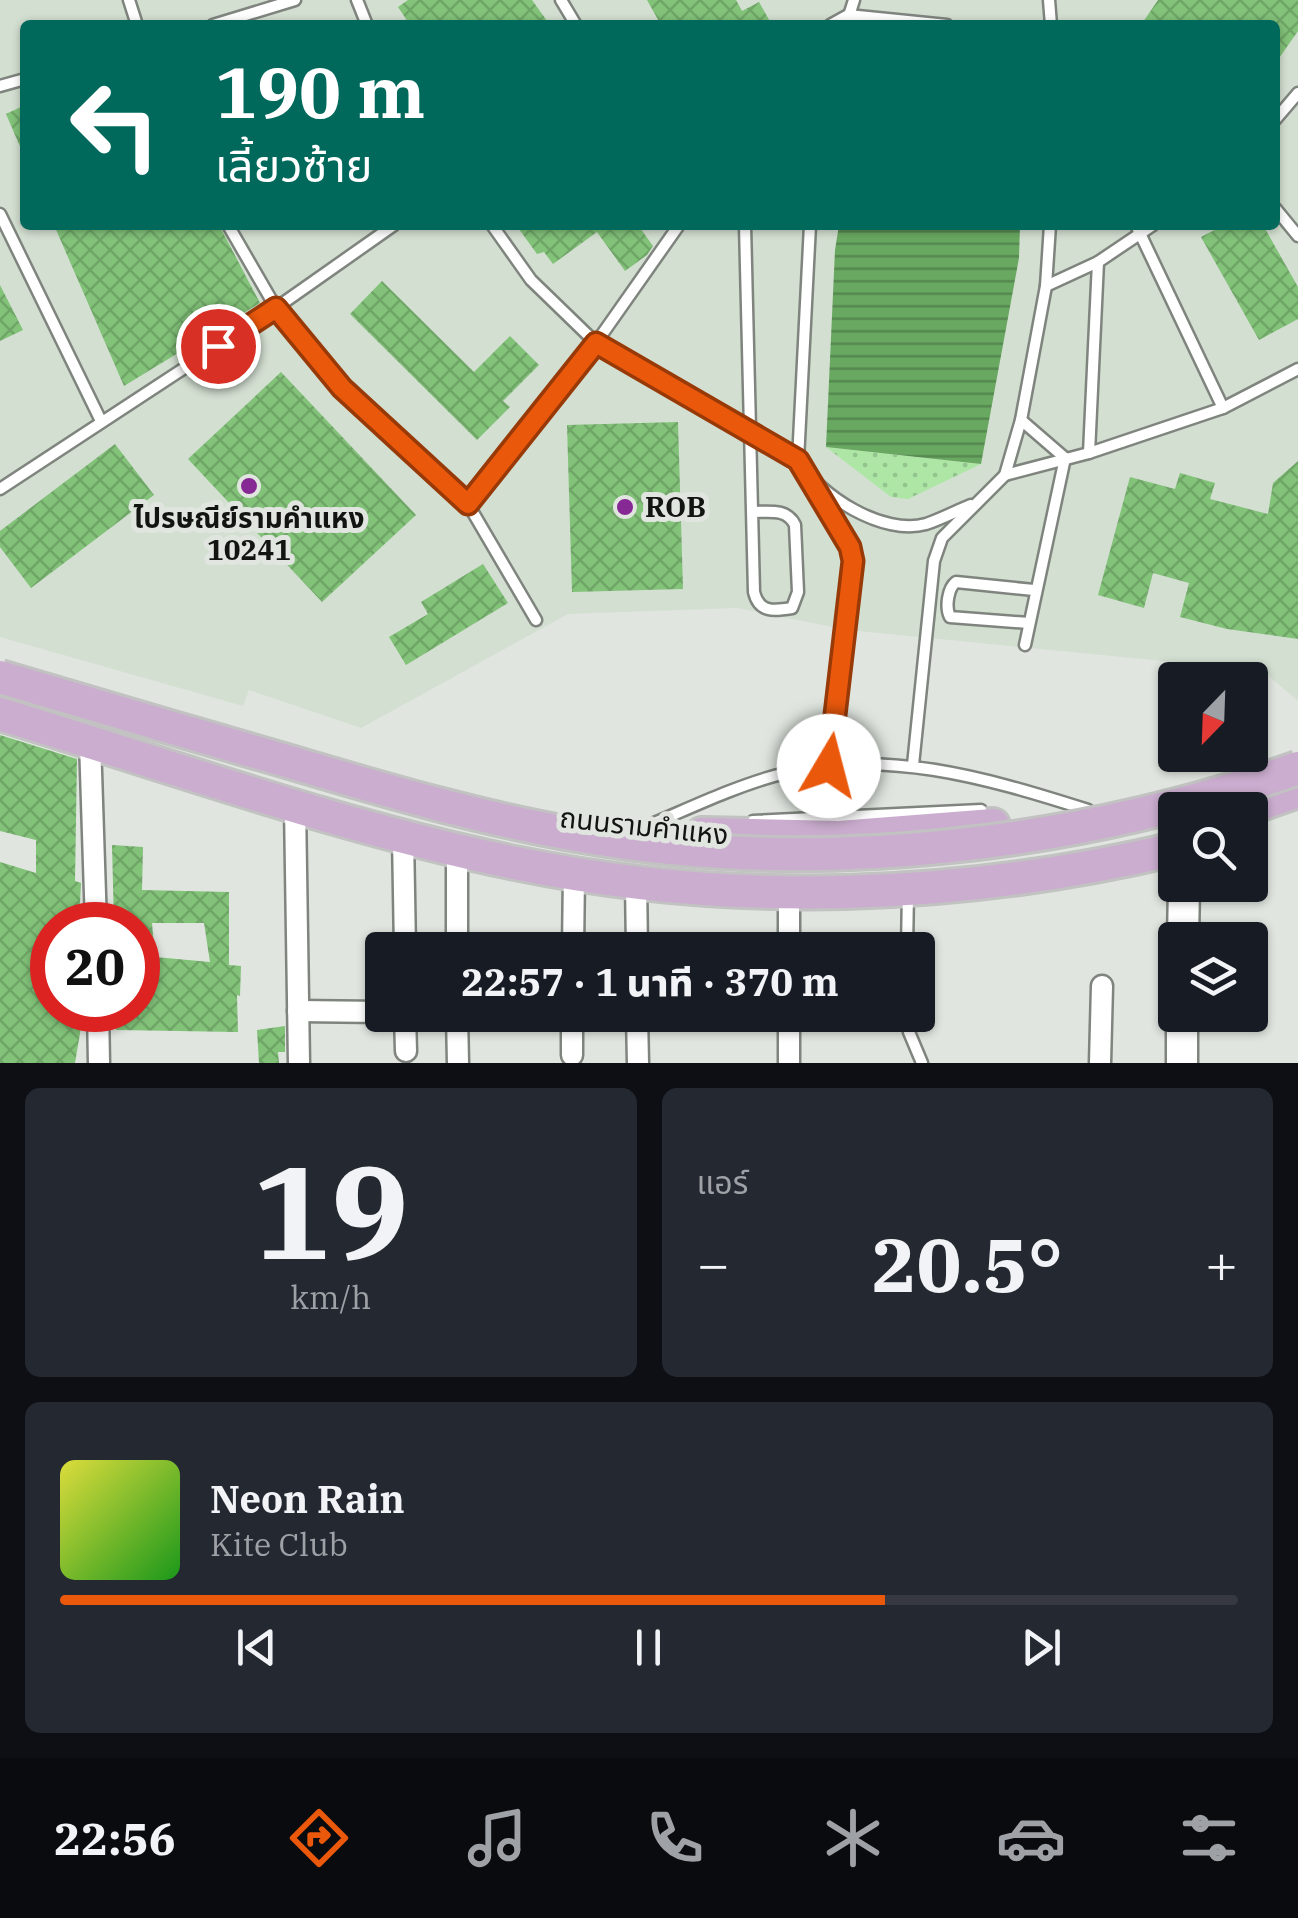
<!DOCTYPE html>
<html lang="th">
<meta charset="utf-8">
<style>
:root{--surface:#171b24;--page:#242831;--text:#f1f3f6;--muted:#9ea1a6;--line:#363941;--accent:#ea580c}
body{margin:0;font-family:"IBM Plex Serif","Noto Sans Thai",serif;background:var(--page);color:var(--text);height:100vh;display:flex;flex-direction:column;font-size:38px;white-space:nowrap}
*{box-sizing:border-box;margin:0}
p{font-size:32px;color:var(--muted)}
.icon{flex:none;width:55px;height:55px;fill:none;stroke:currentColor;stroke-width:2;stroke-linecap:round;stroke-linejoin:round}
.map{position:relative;height:1063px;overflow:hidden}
.drawer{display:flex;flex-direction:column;gap:25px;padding:25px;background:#0d0f14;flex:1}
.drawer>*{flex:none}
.banner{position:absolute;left:20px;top:20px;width:1260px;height:210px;border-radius:10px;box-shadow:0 2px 8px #0004;background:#00695c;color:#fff;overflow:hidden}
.needle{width:65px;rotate:203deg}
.buttons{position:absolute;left:1158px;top:662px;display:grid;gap:20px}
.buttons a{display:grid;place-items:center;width:110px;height:110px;border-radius:10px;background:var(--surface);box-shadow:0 2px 8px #0004;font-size:50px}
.speed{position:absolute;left:30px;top:902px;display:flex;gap:20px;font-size:50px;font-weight:700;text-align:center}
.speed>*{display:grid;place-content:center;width:130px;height:130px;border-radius:50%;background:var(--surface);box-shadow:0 2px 8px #0004;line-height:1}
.speed .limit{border:15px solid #d22;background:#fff;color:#111}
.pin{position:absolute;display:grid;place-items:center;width:85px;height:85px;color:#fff;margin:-42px;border:5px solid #fff;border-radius:50%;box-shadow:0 2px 10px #0007}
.me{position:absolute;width:110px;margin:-55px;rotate:8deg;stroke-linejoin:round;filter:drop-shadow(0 0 8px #0008)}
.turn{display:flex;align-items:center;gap:35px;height:210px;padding:0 30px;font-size:45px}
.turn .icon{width:130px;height:130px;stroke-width:2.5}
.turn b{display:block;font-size:70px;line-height:85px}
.big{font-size:75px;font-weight:800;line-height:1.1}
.drawer .tile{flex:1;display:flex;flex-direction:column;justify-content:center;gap:15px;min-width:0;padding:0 35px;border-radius:15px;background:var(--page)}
.drawer .dial{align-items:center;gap:0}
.dial b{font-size:130px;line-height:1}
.song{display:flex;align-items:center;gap:30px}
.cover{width:120px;height:120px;border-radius:15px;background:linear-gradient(135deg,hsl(60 70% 55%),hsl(120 70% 35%))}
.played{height:10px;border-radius:5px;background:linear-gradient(90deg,var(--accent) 70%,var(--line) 70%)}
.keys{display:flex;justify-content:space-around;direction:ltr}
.heat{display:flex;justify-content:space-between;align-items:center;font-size:55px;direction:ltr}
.drawer .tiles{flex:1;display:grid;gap:25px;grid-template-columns:1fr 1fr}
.tile:last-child{grid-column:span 2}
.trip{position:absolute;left:365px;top:932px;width:570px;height:100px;border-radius:10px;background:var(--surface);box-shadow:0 2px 8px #0004;font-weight:800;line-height:100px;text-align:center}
.menu{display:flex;height:160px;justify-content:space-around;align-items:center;background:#090b0e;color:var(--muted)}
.menu .icon{width:70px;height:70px}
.menu .on{color:var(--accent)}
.menu b{font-size:45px;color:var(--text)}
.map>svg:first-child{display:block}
.built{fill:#d3dfd1;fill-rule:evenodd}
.garden{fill:url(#garden-dots)}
.water{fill:url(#water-rules)}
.building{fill:url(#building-cross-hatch);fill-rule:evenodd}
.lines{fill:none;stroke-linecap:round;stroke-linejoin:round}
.lane-casing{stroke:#7f857e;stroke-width:15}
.street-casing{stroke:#7f857e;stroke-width:25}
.secondary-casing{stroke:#7f857e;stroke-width:35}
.primary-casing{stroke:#c1c2c1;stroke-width:38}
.lane{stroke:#fff;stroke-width:10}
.street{stroke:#fff;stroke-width:20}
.secondary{stroke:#fff;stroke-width:30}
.primary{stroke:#cbadcf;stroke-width:32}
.primary-bridge-casing{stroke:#c1c2c1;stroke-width:38;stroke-linecap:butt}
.primary-bridge{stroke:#cbadcf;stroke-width:32}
.route-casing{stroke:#983908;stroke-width:25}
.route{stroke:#ea580c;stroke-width:18}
.poi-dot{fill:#872994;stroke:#e0e6df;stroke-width:4}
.labels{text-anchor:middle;stroke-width:10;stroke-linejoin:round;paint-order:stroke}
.poi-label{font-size:28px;font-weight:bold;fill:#121411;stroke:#e0e6df;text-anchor:start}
.street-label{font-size:28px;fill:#121411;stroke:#e0e6df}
</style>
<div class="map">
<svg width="1298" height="1063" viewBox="0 0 1298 1063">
<defs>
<pattern id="garden-dots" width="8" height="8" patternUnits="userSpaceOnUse" patternTransform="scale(2.5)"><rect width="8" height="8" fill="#ade6a5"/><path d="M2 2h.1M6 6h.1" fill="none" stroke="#94c48d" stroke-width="1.8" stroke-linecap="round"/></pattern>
<pattern id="water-rules" width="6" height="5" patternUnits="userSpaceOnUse" patternTransform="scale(2.5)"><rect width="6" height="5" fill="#69a861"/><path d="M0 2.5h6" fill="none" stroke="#55884f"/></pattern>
<pattern id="building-cross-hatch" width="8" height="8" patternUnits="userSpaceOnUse" patternTransform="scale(2.5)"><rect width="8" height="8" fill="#82c279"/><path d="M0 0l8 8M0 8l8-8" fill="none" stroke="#6fa668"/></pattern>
</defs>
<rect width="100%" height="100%" fill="#e0e6df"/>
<!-- built -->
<path class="built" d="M0,0H1298V701L1263,671L848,630L737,608L568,614L361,728L249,690L243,706L0,637ZM25,25H1275V225H25Z"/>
<!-- garden -->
<polygon class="garden" points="826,447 981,464 908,499 891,497"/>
<!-- water -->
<polygon class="water" points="839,225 1020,225 1019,258 981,464 826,447 835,250"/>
<!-- building -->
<g class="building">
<polygon points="408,0 532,0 550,25 410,25 398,7"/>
<polygon points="647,0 736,0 742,11 759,2 772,25 661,25"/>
<polygon points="1158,0 1298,0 1298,31 1275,64 1275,25 1141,25"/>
<polygon points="25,105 25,158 6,114"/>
<polygon points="54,225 219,225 260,303 124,386"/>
<polygon points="516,225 638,225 653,246 647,255 625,271 597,232 553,264 544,252 537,254"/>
<polygon points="1224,225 1263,225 1298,287 1298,319 1259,340 1201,237"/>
<polygon points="382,281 474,372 510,336 539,365 503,401 510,407 477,440 350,314"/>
<polygon points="0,285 23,330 0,341"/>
<polygon points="281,372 416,515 322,602 188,459"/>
<polygon points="678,422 683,589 572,592 567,425"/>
<polygon points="115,444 154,495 31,588 0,547 0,531"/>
<polygon points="1298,461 1298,639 1227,629 1180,617 1189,583 1153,573 1144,608 1098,595 1130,477 1175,489 1180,473 1215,483 1210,499 1268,514 1273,483"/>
<polygon points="483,564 508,603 406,665 389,637 428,614 421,602"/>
<polygon points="0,735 77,759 75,881 81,883 79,925 52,925 52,1010 84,1010 75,1063 0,1063 0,862 36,873 36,840 0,831"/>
<path d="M112,845L143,847L142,890L229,892V965L241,966L240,996L237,995L238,1032L116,1030L117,1010H138V925H114ZM152,923H204L210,962L155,957Z"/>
<polygon points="285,1026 285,1052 278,1052 279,1063 259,1063 257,1030"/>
</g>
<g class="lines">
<defs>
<g id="lane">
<polyline points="129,0 137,25"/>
<polyline points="357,0 367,25"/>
<polyline points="561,0 576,25"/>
<polyline points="1049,0 1051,25"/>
<polyline points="213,25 295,0"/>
<polyline points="830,25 848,15 947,25"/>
<polyline points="846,25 854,0"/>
<polyline points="0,86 25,79"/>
<polyline points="1275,120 1298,93"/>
<polyline points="1275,208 1298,236"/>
<polyline points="0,214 101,421"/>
<polyline points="228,225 276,308 341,388 468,504 596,343 679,225"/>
<polyline points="492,225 531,280 596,343 798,460"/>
<path d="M745,225L754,592C759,613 774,611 792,608L798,592L795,525C787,508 769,512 752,512"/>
<path d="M810,225L798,460C820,496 883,536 926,524C941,519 956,511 971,505"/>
<polyline points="1136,225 1223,408"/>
<polyline points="1046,286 1098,262 1153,225"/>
<polyline points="1021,420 1065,458"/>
<polyline points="1089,453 1098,262"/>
<polyline points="1005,475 1089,453 1223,408 1298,369"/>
<polyline points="810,480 851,547 853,561 829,766"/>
<polyline points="0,489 276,308 394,225"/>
<polyline points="468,504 536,620"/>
<path d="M1029,623L950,617C945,607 948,588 956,582L1034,590"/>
<polyline points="1025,645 1065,458"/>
<polyline points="913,765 934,561 942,538 1005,475 1021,420 1046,286 1050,225"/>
<polyline points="753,821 981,810"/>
<path d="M640,829C684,811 728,789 774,776C881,746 987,778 1088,810"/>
<polyline points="907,950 908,891"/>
<polyline points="907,1015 909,1032 922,1063"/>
</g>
<g id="street">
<polyline points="90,741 96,925"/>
<polyline points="295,806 299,1063"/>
<polyline points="403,835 405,950"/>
<polyline points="457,850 457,950"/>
<polyline points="636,882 637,950"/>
<polyline points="573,950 574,873"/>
<polyline points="789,950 789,893"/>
<polyline points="98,1010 99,1063"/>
<polyline points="298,1011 382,1012"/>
<polyline points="405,1015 406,1051"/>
<polyline points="457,1015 458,1063"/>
<polyline points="637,1015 638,1063"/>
<polyline points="572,1055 572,1015"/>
<polyline points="789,1063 789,1015"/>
<polyline points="1100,1063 1102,986"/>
</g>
<g id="secondary">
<polyline points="1183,940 1184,885"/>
<polyline points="1182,1063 1182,1015"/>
</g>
<g id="primary">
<path d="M0,714C171,766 340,827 515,863C734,908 959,900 1175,849"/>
<polyline points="1243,810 1298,791"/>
<polyline points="702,834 839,837 993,825"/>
</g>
</defs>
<!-- lane casing -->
<use href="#lane" class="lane-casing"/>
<!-- street casing -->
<use href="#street" class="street-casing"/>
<!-- secondary casing -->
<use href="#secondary" class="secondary-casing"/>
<!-- primary casing -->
<use href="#primary" class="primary-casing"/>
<!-- lane -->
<use href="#lane" class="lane"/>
<!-- street -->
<use href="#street" class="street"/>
<!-- secondary -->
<use href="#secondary" class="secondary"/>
<!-- primary -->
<use href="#primary" class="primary"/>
<defs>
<path id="primary-bridge" d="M0,677C97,706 193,734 290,762C387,791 483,819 583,836C816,877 1076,846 1298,768"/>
</defs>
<!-- primary-bridge casing -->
<use href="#primary-bridge" class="primary-bridge-casing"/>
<!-- primary-bridge -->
<use href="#primary-bridge" class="primary-bridge"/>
</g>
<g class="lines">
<defs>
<polyline id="route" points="218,346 276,308 342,388 468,504 596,343 798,460 850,547 853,561 829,766"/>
</defs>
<!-- route casing -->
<use href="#route" class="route-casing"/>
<!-- route -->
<use href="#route" class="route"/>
</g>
<!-- markers -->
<g class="poi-dot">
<circle cx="249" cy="486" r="10"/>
<circle cx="625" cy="507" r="10"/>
</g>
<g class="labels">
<!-- poi labels -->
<g class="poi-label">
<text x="645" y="517">ROB</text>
<text x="249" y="528" text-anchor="middle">ไปรษณีย์รามคำแหง<tspan x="249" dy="32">10241</tspan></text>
</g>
<!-- street labels -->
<g class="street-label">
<text transform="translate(644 826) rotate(6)" y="10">ถนนรามคำแหง</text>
</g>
</g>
</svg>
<div class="buttons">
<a><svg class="needle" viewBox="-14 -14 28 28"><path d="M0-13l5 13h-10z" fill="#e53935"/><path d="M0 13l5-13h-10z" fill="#9ea1a6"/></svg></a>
<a><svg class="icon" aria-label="search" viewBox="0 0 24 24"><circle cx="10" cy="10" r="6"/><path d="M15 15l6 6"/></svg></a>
<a><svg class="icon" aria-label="layers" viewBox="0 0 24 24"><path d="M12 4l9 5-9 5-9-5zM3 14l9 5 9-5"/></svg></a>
</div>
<div class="speed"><div class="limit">20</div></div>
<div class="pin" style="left:218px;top:346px;background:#d93025"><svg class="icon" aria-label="arrive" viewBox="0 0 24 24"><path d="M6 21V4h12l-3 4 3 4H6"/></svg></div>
<svg class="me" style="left:829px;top:766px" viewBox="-20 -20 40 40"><circle r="19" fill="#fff"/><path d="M0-13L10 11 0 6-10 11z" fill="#ea580c"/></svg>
<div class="trip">22:57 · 1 นาที · 370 m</div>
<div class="banner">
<div class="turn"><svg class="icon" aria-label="left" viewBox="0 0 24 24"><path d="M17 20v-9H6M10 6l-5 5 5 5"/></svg><div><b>190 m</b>เลี้ยวซ้าย</div></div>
</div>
</div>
<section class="drawer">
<div class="tiles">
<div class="tile dial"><b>19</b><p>km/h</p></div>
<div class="tile"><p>แอร์</p>
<div class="heat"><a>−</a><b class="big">20.5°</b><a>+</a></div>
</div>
<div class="tile">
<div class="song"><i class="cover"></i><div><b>Neon Rain</b><p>Kite Club</p></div></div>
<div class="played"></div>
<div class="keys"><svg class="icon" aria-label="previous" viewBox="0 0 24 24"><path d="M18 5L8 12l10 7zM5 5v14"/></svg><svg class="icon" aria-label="pause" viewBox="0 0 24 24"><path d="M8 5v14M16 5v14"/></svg><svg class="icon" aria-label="next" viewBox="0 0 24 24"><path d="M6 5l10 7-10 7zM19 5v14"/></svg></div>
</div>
</div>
</section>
<nav class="menu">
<b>22:56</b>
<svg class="icon on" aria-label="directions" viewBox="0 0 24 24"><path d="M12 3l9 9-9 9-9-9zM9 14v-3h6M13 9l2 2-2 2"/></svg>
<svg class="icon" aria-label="music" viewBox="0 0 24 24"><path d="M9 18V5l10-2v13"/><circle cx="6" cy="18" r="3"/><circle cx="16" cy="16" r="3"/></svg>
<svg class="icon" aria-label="phone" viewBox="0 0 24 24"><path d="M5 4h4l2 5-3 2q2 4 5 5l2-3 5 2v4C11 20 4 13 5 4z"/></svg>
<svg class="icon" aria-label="climate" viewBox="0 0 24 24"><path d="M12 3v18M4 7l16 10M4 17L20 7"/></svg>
<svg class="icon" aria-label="car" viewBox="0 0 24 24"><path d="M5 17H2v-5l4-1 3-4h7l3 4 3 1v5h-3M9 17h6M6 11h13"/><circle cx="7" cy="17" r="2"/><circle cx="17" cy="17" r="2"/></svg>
<svg class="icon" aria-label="filters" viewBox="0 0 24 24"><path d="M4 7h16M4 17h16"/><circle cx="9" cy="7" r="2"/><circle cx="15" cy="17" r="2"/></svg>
</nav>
